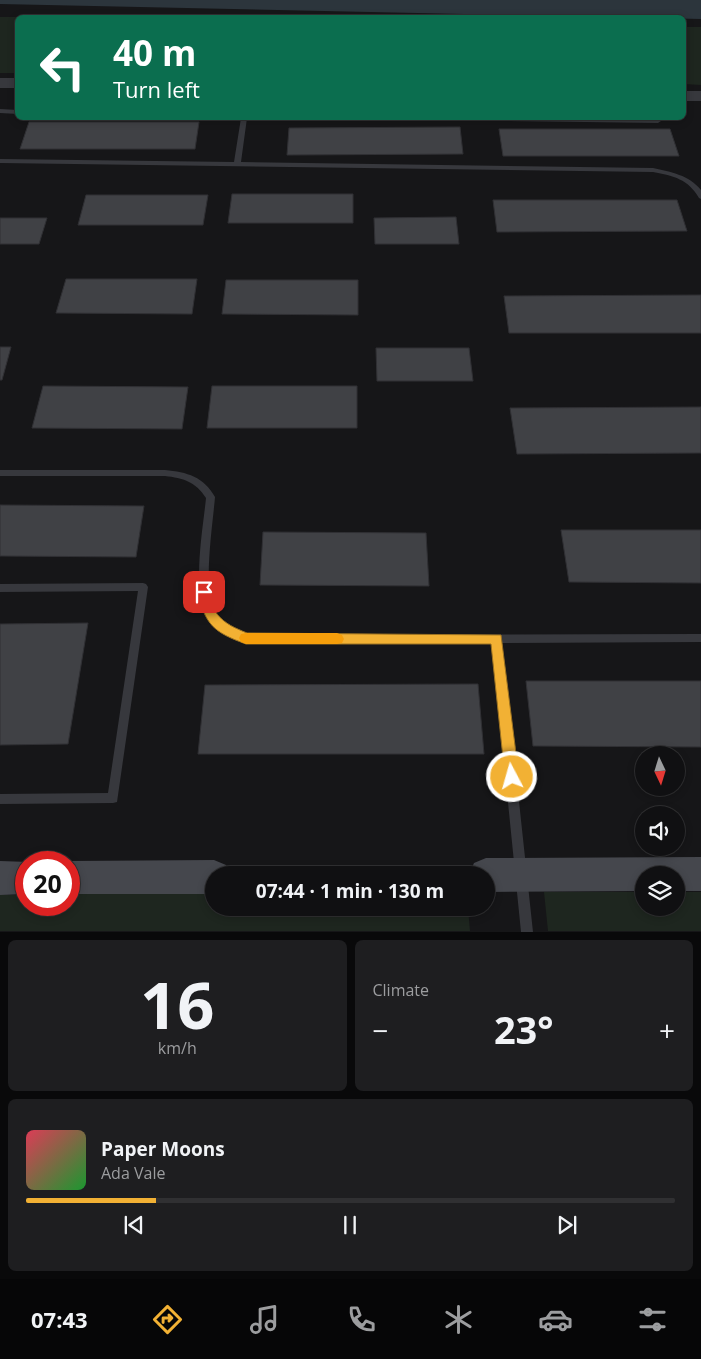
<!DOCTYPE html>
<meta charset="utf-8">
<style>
:root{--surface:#101012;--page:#1e1e20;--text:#f1f3f6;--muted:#9c9d9f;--line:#303032;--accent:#f2b134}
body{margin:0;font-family:"Open Sans",sans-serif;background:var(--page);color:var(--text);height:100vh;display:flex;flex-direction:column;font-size:19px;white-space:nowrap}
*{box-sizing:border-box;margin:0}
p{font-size:16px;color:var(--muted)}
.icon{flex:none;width:28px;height:28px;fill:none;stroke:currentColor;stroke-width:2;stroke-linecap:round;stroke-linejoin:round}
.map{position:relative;height:932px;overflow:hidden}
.panel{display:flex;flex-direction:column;gap:8px;padding:8px;background:#09090a;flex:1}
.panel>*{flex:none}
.guide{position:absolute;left:15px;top:15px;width:671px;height:105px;border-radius:8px;box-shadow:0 2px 8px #0003,0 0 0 1px var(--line);background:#0b6e4f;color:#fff;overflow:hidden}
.needle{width:32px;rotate:176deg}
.fabs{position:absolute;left:635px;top:746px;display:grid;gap:10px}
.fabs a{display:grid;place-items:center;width:50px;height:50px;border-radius:50%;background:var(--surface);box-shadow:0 2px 8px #0003,0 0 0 1px var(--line);font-size:25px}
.speed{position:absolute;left:15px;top:851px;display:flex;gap:10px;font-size:25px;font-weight:700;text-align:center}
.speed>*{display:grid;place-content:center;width:65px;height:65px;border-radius:50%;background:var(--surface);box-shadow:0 2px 8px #0003,0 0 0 1px var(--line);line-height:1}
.speed .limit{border:8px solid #d22;background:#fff;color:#111}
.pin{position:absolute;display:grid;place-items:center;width:42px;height:42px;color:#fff;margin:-21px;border-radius:10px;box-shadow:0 2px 8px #0006}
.me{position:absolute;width:55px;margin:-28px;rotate:354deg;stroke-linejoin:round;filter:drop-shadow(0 0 4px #0008)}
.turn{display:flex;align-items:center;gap:18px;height:105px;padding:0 15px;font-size:22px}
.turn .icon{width:65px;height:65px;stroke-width:2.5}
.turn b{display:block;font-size:35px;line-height:42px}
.big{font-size:38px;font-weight:700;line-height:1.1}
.panel .widget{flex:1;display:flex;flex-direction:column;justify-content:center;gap:8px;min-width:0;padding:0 18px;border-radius:8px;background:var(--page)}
.panel .dial{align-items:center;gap:0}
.dial b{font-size:65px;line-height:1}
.song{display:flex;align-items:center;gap:15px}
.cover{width:60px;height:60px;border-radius:8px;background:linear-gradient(135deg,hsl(350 70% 55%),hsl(130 70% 35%))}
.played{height:5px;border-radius:2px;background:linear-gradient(90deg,var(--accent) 20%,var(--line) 20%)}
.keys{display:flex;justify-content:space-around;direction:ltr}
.heat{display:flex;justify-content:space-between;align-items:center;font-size:28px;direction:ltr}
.panel .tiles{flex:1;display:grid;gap:8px;grid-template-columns:1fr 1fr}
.widget:last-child{grid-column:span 2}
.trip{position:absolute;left:205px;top:866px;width:290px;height:50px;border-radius:25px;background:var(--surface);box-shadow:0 2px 8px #0003,0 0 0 1px var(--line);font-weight:700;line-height:50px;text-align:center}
.tab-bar{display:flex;height:80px;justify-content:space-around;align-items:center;background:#060607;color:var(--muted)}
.tab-bar .icon{width:35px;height:35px}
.tab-bar .active{color:var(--accent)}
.tab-bar b{font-size:22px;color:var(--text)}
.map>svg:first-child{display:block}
.green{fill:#1e261f}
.water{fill:#2c353c}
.building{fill:#404145;stroke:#303034}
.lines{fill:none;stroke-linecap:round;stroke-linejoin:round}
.service{fill:#37383d;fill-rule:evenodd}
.tertiary{fill:#37383d;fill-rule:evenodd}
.secondary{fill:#45474d;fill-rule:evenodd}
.route{fill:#f2b134;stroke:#9d7322}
.slow{fill:#f59e0b}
</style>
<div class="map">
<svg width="701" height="932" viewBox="0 0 701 932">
<rect width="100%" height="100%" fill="#161618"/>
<!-- green -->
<g class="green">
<polygon points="0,17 19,17 17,73 0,73"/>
<polygon points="684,27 701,27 701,85 684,84"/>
<polygon points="544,892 644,892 644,908 676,908 676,892 701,892 701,931 548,931"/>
<polygon points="214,893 214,908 468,908 470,931 0,931 0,895 26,895 26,905 69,905 69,894"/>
</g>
<!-- water -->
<polygon class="water" points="0,0 701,0 701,19 0,4"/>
<!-- building -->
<g class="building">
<polygon points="29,122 199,122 195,149 20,149"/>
<polygon points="460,127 463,154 287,155 289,128"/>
<polygon points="499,129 670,129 679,156 503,156"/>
<polygon points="232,194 353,194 353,223 228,223"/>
<polygon points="86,195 208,195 203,225 78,225"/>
<polygon points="493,200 677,200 687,231 497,232"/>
<polygon points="456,217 459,244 375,244 374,218"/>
<polygon points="0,218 47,218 39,244 0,244"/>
<polygon points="66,279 197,279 192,314 56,313"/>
<polygon points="226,280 358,280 358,315 222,314"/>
<polygon points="701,295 701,333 509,333 504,296"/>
<polygon points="0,347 11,347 2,380 0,380"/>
<polygon points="376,348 469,348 473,381 377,381"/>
<polygon points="43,386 188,387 182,429 32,428"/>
<polygon points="212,386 357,386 357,428 207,428"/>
<polygon points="701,407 701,453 517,454 510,408"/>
<polygon points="0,505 144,506 136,557 0,556"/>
<polygon points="561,530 701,530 701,583 569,582"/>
<polygon points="263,532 426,533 429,586 260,585"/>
<polygon points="88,623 68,744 0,745 0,624"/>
<polygon points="526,681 701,681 701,747 533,746"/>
<polygon points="478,684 484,754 198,754 205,685"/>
</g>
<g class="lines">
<!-- service -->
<g class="service">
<polygon points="0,109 18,110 18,114 0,113"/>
<path d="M241,118H247L241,162L653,168C671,172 689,175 701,190V199L699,198C688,179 674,176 653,172L0,163V159L234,162Z"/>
<polygon points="438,118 658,119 661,121 658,123 441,120"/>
<path d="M0,470H165C187,472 204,477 215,497C213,523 202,591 215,613C221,624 236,630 247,635L701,634V642L502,643L533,932H521L492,643H246C233,639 215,632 208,619C191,592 203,529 206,498C196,482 183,478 165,476H0Z"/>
<polygon points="143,583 146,584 148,587 117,802 113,803 0,804 0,794 108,793 138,591 0,592 0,584"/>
</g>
<!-- tertiary -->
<g class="tertiary">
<rect x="0" y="78" width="18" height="10"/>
<rect x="684" y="91" width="17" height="10"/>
</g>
<!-- secondary -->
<g class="secondary">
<polygon points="701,857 701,891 676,891 676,875 644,875 644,891 486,892 486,875 469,875 474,863 486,858"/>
<polygon points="214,860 226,865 230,875 214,875 214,894 69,894 69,862 66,862 69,861"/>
<polygon points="0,861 29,862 26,862 26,894 0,895"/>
</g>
</g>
<!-- route -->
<path class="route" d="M204,587C214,590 211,606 217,614C225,624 235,628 247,633L501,635L519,777L517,781L512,783L507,781L505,777L491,644H246C213,632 206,625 197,592Z"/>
<!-- slow -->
<polygon class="slow" points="246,633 337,633 342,635 344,639 342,643 337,644 246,644 241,642 239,638 241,634"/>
</svg>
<div class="fabs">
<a><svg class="needle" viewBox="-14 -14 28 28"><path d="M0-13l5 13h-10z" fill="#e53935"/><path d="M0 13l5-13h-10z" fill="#9c9d9f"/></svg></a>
<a><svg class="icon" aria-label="sound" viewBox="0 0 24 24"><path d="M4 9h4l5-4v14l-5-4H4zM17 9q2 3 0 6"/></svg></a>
<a><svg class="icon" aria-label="layers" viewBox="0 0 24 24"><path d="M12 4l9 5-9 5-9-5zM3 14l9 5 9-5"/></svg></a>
</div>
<div class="speed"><div class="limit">20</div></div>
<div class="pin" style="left:204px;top:592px;background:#d93025"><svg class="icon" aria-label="arrive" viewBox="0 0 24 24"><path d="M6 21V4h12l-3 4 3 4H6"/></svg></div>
<svg class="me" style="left:512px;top:777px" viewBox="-20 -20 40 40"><circle r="17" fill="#f2b134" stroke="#fff" stroke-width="3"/><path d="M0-11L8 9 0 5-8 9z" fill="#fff"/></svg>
<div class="trip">07:44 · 1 min · 130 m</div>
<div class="guide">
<div class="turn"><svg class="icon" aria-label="left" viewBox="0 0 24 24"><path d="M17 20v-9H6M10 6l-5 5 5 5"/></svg><div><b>40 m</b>Turn left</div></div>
</div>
</div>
<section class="panel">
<div class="tiles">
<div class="widget dial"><b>16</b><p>km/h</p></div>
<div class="widget"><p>Climate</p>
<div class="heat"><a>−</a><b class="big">23°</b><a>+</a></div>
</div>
<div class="widget">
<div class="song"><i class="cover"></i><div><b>Paper Moons</b><p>Ada Vale</p></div></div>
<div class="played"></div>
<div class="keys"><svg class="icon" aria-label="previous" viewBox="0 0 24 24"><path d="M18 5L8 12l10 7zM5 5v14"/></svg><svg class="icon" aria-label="pause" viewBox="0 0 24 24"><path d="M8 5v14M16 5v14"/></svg><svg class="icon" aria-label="next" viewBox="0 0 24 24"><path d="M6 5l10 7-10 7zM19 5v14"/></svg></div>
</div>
</div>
</section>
<nav class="tab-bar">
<b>07:43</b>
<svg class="icon active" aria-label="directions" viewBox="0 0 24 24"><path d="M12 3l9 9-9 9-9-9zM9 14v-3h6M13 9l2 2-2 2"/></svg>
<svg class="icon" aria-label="music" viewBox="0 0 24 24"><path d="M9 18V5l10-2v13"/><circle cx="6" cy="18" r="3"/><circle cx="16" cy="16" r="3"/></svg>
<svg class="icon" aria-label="phone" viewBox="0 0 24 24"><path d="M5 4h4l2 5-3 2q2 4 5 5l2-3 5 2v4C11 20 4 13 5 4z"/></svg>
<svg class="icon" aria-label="climate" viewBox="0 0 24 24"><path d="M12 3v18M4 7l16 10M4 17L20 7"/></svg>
<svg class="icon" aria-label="car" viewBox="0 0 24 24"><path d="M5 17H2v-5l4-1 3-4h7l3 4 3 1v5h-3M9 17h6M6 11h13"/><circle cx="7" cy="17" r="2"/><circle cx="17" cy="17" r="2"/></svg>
<svg class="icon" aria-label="filters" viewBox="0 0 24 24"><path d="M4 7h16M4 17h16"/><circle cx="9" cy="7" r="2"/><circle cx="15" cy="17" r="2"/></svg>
</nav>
